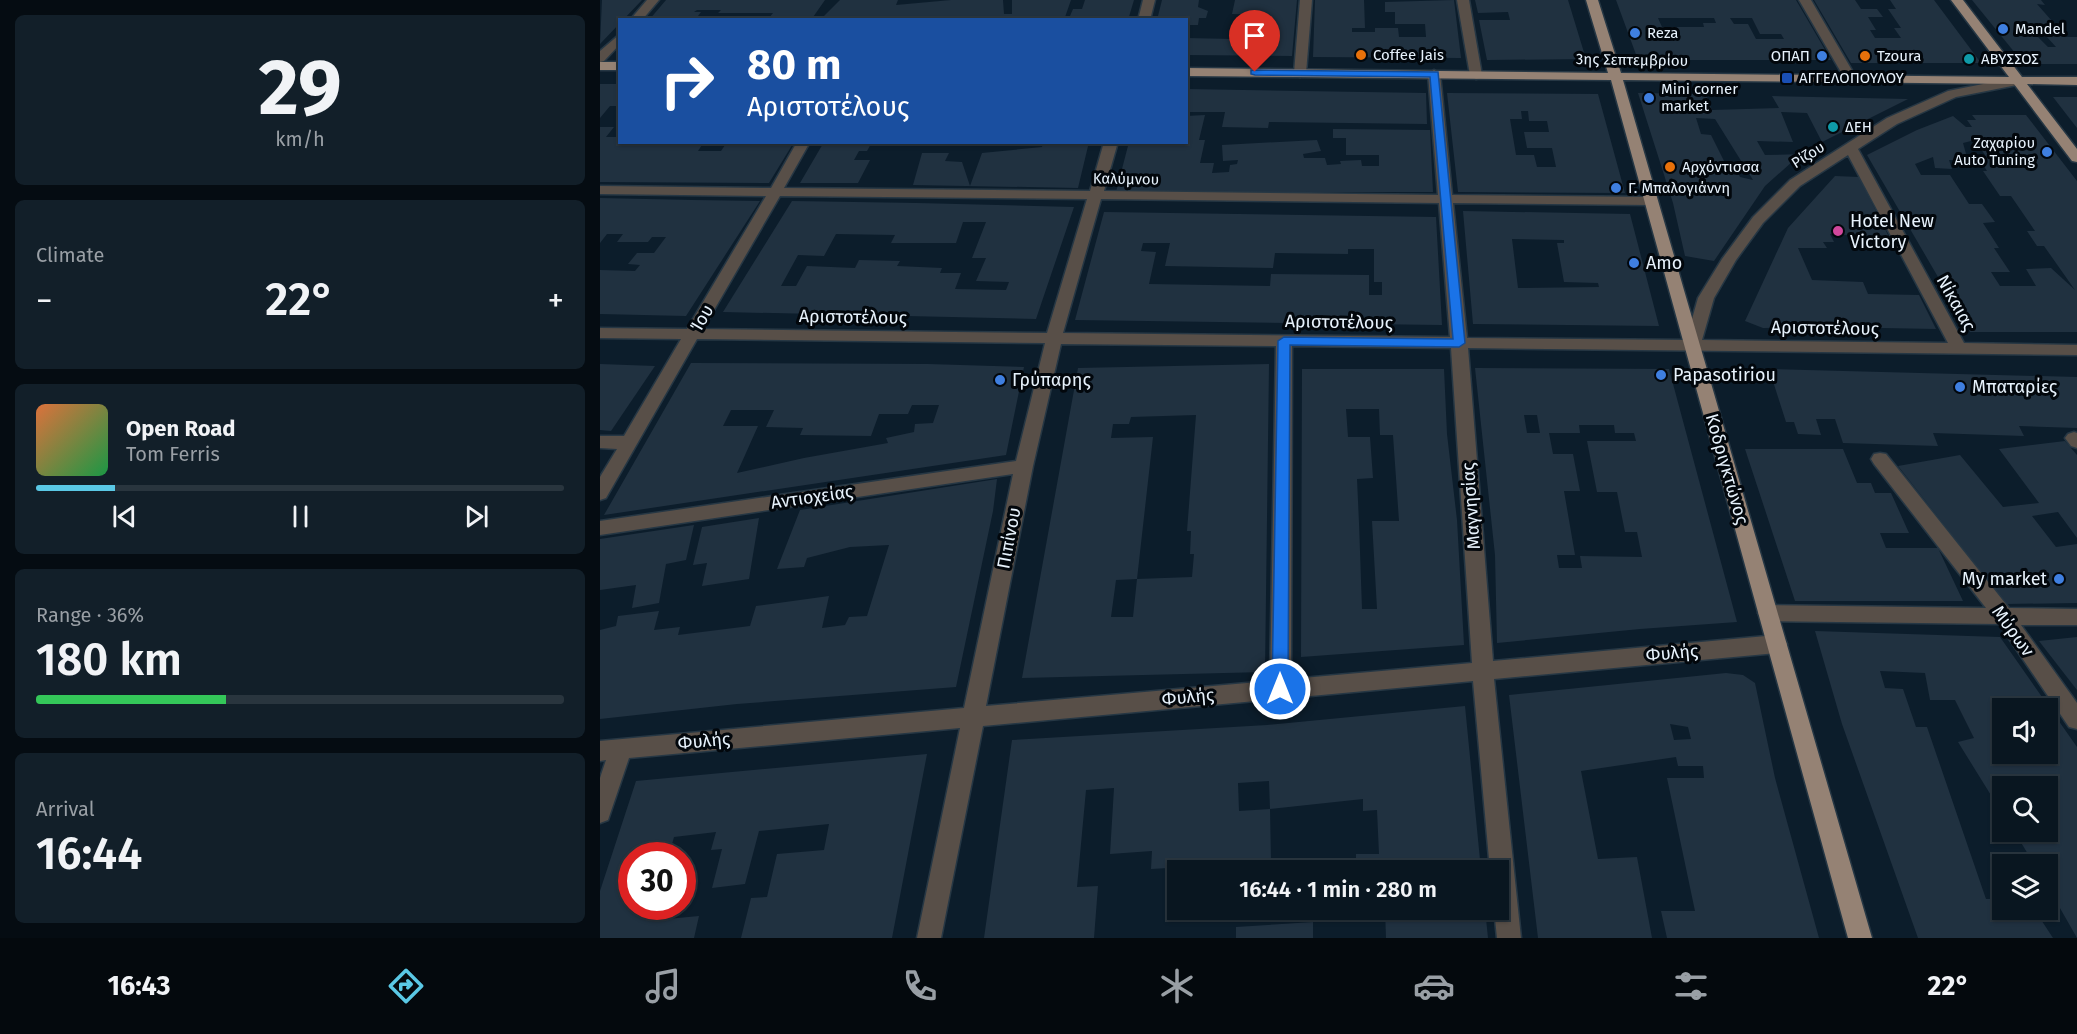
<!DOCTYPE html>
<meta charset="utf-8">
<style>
:root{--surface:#091620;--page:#121f29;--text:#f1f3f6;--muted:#999fa5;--line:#29353e;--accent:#5ac8e5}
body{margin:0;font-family:"Fira Sans",sans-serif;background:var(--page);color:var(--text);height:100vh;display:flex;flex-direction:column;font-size:22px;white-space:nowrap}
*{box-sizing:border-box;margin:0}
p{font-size:20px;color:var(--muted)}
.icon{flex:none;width:33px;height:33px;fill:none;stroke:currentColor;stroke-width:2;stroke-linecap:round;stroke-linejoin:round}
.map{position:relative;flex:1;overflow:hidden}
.sheet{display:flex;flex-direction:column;gap:15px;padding:15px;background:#050c12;width:600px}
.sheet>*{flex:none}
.banner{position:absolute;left:18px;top:18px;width:570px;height:126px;border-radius:0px;box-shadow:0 2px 4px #0004,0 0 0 2px var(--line);background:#1a4fa0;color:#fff;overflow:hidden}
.tools{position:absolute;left:1392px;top:698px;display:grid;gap:12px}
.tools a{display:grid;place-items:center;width:66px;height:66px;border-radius:0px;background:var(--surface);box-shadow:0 2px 4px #0004,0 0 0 2px var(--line);font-size:30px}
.speed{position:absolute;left:18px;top:842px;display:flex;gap:12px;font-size:30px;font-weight:700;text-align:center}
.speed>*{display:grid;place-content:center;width:78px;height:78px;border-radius:50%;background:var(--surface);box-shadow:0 2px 4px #0004,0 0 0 2px var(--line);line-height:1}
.speed .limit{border:9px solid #d22;background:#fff;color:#111}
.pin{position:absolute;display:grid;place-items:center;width:51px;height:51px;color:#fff;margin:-62px -26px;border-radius:50% 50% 50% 0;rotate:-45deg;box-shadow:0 0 6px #0007}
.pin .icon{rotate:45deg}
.me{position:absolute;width:66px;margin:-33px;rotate:0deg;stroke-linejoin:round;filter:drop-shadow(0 0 4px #0008)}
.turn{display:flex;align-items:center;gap:21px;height:126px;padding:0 30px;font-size:27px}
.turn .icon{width:78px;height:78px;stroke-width:2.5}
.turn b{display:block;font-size:42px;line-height:51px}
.big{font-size:45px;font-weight:600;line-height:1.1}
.sheet .tile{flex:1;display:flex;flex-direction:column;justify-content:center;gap:9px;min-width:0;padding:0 21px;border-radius:9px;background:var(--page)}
.sheet .dial{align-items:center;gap:0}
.dial b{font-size:78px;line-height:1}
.song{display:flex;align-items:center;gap:18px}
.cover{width:72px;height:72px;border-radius:9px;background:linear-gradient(135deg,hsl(20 70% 55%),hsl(140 70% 35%))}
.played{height:6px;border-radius:3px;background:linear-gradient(90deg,var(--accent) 15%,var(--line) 15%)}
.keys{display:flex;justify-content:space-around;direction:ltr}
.heat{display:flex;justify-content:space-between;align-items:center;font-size:33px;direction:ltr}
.charge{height:9px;border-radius:4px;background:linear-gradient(90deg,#34c759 36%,var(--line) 0)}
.trip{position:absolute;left:567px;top:860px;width:342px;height:60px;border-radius:0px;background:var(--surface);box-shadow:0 2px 4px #0004,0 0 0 2px var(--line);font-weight:600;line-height:60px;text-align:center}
.tab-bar{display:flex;height:96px;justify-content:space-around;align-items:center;background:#04090d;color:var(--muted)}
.tab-bar .icon{width:42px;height:42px}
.tab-bar .active{color:var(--accent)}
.tab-bar b{font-size:27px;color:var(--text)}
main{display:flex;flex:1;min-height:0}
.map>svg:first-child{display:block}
.building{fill:#203140;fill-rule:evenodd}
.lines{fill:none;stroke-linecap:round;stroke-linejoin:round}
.minor-casing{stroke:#263744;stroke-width:3}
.major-casing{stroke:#263744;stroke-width:3}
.minor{fill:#584f48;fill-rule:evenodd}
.major{fill:#958274;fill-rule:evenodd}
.route{fill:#1a73e8;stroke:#114b97;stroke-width:1.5}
.shop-dot{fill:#3f7fe0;stroke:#02070c;stroke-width:2}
.food-dot{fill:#e8710a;stroke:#02070c;stroke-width:2}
.culture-dot{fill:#0f9aa8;stroke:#02070c;stroke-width:2}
.transit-dot{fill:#1a4fb4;stroke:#02070c;stroke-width:2}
.hotel-dot{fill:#d1479c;stroke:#02070c;stroke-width:2}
.labels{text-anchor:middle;stroke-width:6;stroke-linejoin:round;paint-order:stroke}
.far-poi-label{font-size:15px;fill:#e7f2fc;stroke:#02070c;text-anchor:start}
.far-street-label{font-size:15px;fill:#e7f2fc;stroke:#02070c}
.poi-label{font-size:18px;fill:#e7f2fc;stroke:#02070c;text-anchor:start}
.street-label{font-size:18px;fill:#e7f2fc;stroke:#02070c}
</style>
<main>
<section class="sheet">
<div class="tile dial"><b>29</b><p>km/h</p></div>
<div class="tile"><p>Climate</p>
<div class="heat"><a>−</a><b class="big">22°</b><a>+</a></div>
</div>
<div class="tile">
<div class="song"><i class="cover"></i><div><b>Open Road</b><p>Tom Ferris</p></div></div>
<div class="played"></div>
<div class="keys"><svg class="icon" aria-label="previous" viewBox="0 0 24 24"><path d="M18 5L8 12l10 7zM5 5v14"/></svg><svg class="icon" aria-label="pause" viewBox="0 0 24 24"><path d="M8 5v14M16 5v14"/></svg><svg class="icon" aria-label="next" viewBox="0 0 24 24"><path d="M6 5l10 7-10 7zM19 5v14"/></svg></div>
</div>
<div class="tile"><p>Range · 36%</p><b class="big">180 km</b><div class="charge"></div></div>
<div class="tile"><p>Arrival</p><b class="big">16:44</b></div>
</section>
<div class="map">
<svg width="1477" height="938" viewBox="0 0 1477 938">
<rect width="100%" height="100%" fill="#0c1d2b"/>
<!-- building -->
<g class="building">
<polygon points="2,0 42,0 23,20 20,20 20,23 0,44"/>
<polygon points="66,0 225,0 211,20 169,18 173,13 118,13 121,10 97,10 94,12 101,12 95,20 49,20"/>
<polygon points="240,0 298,0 296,5 351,0 403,0 404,14 412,14 412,0 471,0 464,20 290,20 291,18 223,17"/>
<polygon points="485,0 534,0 528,20 473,20 475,16 470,16 473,9 482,9"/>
<polygon points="562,0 599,0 598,7 608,11 606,18 599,18 598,25 589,25 586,34 586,20 557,20"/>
<polygon points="635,0 697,0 692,56 586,55 586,38 633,39 634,33 643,33 645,23 661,23 663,15 632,14"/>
<polygon points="715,0 764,0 765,28 752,28 752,32 775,32 775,28 798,28 799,37 826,37 825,24 795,24 795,12 785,12 785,2 854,0 861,58 713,57"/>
<polygon points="875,0 968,0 986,59 887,60 879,20 910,20 908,12 878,13"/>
<path d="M1016,0H1196L1231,60H1038ZM1058,18H1114L1116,23H1103L1104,27H1062ZM1130,18H1152L1160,34H1181L1184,39H1156L1148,24H1134Z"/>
<polygon points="1214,0 1255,0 1261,9 1277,9 1283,17 1268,17 1276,30 1270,30 1275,38 1301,38 1294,28 1301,28 1288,9 1296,9 1290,0 1334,0 1381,63 1251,63"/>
<path d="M1372,0H1441L1445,5L1437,4L1466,37H1477V64H1424ZM1446,36L1456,47H1448L1438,37Z"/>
<polygon points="0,84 20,84 20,106 10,106 0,118"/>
<polygon points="586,89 826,93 827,124 669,122 668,128 622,127 625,112 586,112"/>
<path d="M847,93L998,94L1025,193L858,192ZM921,111H928L929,121H947L949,132H924L927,148H952L956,167H937L934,155H916L910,119H922Z"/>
<path d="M1038,93L1106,94L1112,110L1179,108L1172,96L1308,99L1222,142L1207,113L1181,112L1193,142L1157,141L1165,155L1206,154L1193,161L1165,186L1114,261L1085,256L1073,203ZM1096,118L1115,119L1153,180L1140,177L1132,161H1124L1111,135L1101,134Z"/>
<polygon points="1453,97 1477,97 1477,128"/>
<polygon points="605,115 599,140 605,140 600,163 614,163 612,173 629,172 630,165 637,164 638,160 623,161 622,145 717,140 721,151 703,154 704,158 725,158 727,165 741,164 740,161 761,160 762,166 779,166 779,155 746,155 746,138 733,138 733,129 830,130 833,192 516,192 529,142 586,142 586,116"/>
<path d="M1372,115H1426L1477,181V332H1370L1267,155L1317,130L1353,116L1366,127H1372L1367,120H1376ZM1375,140L1385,155H1377L1387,171H1383L1400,196H1411L1435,231H1427L1437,246H1444L1475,290L1451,268L1426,269L1436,286H1400L1391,272H1410L1394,248H1399L1383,223L1395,222L1382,204H1369L1350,175H1321L1315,164L1333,157L1335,168L1352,169L1349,160L1368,161L1363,143Z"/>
<polygon points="0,127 14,127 6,137 20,137 20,142 104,142 98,151 121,151 127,142 194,142 169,183 0,182"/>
<polygon points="224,142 272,142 267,151 259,151 254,160 270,160 258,183 200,183"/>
<polygon points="443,142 489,142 478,188 313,185 322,153 349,153 345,161 362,162 370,186 382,153 442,147"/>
<polygon points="1235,176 1259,177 1294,247 1253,248 1248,235 1230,234 1234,242 1223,242 1227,248 1198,248 1212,280 1263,282 1268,294 1319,295 1336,329 1230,327 1163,328 1145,321 1188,228"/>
<polygon points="0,198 93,200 160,201 86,316 0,314 0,270 35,271 40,265 28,264 37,253 54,253 66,237 52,237 48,242 17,242 23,234 7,234 0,243"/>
<path d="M192,201L317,203L474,207L436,319L123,312ZM363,222H386L372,258H386L376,281L409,282L406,290L355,289L361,273H340L342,268L297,266L300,261L259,260L255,268L207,266L196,286H181L198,255L224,256L236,234L295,235L291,243H356Z"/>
<path d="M863,211L1030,214L1059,326L873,324ZM912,239L964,240V243H957L964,282L998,283L999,287L918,288Z"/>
<path d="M504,212L836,217L842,325L475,320ZM543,243H570L565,266L673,268L675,253L748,254V249H774V282H782V295H769V275L671,274L670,286L549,284L556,252L541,251Z"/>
<path d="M91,363L328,364L424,367L406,455L4,515ZM312,405H339L333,423L315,424L314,432L286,438L288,443L204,458L137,473L158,426H123L131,410H174L166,427L203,428L200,435L271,436L279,414H308Z"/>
<polygon points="0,364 55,366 11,431 0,430"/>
<path d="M669,364L665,672L422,678L478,368ZM596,415L587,531H591L590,554H594L592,577L537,579L553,437L511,438L513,424H529L531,417ZM537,579L533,617H511L516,580Z"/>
<path d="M875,368L1069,369L1137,622L1040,629L897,643L895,555ZM924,415H937L940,433H927ZM979,425H1014L1015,433H1034L1036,441H987L997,492H1017L1025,532H1037L1042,557L980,556L982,568H959L957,555H975L964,491H980L973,454H953L949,433H980Z"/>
<path d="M702,369H844L847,434L857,520L864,645L701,657ZM746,409H779L780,435H793L799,521H772L777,609H762L759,523L757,479L773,478L770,437H748Z"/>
<polygon points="1169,369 1477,377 1477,428 1419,426 1424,436 1333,433 1338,446 1243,443 1235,419 1216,419 1221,435 1198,434 1194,422 1186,422"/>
<polygon points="1465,441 1477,455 1477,538 1458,512 1432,516 1456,547 1477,544 1477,603 1406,604 1298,466 1360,455 1403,507 1439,503 1399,449"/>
<polygon points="1145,449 1243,449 1257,483 1271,483 1275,493 1291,493 1309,533 1280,533 1286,548 1338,548 1363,601 1195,601"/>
<polygon points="397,479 393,511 356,687 137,704 0,719 0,630 16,626 18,616 59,611 54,630 80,627 78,635 150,626 156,606 229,596 222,628 245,625 249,617 267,616 289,545 250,547 207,558 204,567 177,569 200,510"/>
<polygon points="159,518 149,579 102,586 107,563 93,565 102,527"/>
<polygon points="94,525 86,560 66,564 59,603 32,608 36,585 0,590 0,539"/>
<path d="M1215,631L1400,637L1477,747V938L1448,887V864H1434L1414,831H1448V786H1402V813L1358,742L1374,738L1355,700H1330L1325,673L1280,671L1285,688L1303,689L1316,727H1327L1386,899H1402V909H1434L1453,938H1318L1242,724ZM1402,708H1448V753H1402Z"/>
<polygon points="1477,637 1477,690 1439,641"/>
<path d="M1126,673L1143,675L1155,683L1175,778L1219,938H1067L1061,911H1095L1067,778H1104L1103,766H1078L1076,757L981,771L998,859L1037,857L1052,938H938L909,695ZM1070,724L1088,727L1091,739L1074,740Z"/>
<path d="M865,706L881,870H756V854H779L777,810L763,811V799L670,809L671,862L551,869L552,851L510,854L514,788L486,790L477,887L498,886L494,938H384L412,740L667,725ZM669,781L670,809L639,811L638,783Z"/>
<polygon points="327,754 292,938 141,938 151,898 167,897 177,854 224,850 229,824 159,831 145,884 112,888 122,849 111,850 116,832 74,837 69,855 32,855 32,906 71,906 67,919 99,916 94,938 0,938 0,891 36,781"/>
<polygon points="785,909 885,909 888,938 786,938"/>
<polygon points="713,922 713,938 636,938 636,927"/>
</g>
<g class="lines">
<defs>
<g id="minor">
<polygon points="47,0 59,0 42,20 30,20"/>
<polygon points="543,0 555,0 550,20 538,20"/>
<polygon points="700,0 712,0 706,73 700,77 694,73"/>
<polygon points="857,0 869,0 882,75 880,78 876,79 870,75"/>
<polygon points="1199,0 1211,0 1257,79 1255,82 1251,83 1245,79"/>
<polygon points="20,34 20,44 4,61 0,62 0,51"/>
<path d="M834,70L840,74L852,195L1051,197L1058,201L1051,205L853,203L867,338L1086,340L1098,298L1122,259L1153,217L1190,180L1287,118L1348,91L1418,77L1422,78L1424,81L1422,84L1356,97L1297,124L1258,149L1364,343L1477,345V355L868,348L893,661L1177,635L1184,638L1187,644L1184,650L1177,653L894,679L921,938H897L894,909H898V870H890L873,681L383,726L341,938H317L360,728L29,758L8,820L0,823V778L6,760L0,761V741L364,708L413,474L0,535V521L416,461L445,343L97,339L6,498L0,500V477L17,449L0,448V436H24L81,339L0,338V328L87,329L166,196L0,194V186L171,188L197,142H210L184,188L490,191L504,142H518L504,191L838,195L828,74ZM1248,155L1348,343L1102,340L1114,298L1136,260L1163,223L1200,186ZM180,196L487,199L447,333L103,329ZM501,199L839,203L850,337L463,333ZM461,344L676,346L670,681L386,706L433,466ZM692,346L851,348L872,663L691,679Z"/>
<polygon points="1474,432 1477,433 1477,448 1471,446 1465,438 1468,434"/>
<polygon points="1280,453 1286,454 1409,608 1477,609 1477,625 1421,625 1477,703 1477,729 1469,727 1399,624 1168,621 1161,619 1158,613 1161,607 1168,605 1386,608 1274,464 1271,459 1274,454"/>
</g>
<g id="major">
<polygon points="986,0 998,0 1021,73 1409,77 1351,0 1363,0 1422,77 1477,77 1477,85 1427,84 1477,149 1477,162 1472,161 1414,84 1023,80 1272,938 1248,938 1011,80 586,76 586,68 1008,73"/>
<rect x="0" y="62" width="20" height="8"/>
</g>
</defs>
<!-- minor casing -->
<use href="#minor" class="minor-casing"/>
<!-- major casing -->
<use href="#major" class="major-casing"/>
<!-- minor -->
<use href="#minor" class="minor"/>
<!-- major -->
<use href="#major" class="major"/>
</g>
<!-- route -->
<polygon class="route" points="651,70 838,72 865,343 859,347 690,345 688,689 686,694 680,696 674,694 672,689 678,341 684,337 853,339 830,77 655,75 651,74"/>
<!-- markers -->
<g class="shop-dot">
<circle cx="1403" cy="29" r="6"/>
<circle cx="1035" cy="33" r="6"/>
<circle cx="1222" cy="56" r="6"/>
<circle cx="1049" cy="98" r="6"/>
<circle cx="1447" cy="152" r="6"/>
<circle cx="1016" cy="188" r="6"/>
<circle cx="1034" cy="263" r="6"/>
<circle cx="1061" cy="375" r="6"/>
<circle cx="400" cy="380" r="6"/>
<circle cx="1360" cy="387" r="6"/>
<circle cx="1459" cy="579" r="6"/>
</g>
<g class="food-dot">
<circle cx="761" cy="55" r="6"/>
<circle cx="1265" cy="56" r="6"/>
<circle cx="1070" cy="167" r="6"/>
</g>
<g class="culture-dot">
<circle cx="1369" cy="59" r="6"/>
<circle cx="1233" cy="127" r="6"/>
</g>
<rect class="transit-dot" x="1181" y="72" width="12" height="12" rx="3"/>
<circle class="hotel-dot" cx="1238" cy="231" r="6"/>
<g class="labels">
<!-- far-poi labels -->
<g class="far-poi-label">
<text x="1415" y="34">Mandel</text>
<text x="1047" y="38">Reza</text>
<text x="773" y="60">Coffee Jais</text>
<text x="1210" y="61" text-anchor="end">ΟΠΑΠ</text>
<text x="1277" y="61">Tzoura</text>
<text x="1381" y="64">ΑΒΥΣΣΟΣ</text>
<text x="1199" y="83">ΑΓΓΕΛΟΠΟΥΛΟΥ</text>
<text x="1061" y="94">Mini corner<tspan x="1061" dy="17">market</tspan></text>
<text x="1245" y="132">ΔΕΗ</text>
<text x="1435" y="148" text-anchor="end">Ζαχαρίου<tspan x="1435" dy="17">Auto Tuning</tspan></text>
<text x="1082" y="172">Αρχόντισσα</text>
<text x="1028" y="193">Γ. Μπαλογιάννη</text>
</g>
<!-- far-street labels -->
<g class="far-street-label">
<text transform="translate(1032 60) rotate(1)" y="5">3ης Σεπτεμβρίου</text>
<text transform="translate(1208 155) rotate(-32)" y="5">Ρίζου</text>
<text transform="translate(526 179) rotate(1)" y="5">Καλύμνου</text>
</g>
<!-- poi labels -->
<g class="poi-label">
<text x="1250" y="227">Hotel New<tspan x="1250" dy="21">Victory</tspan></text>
<text x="1046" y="269">Amo</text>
<text x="1073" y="381">Papasotiriou</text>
<text x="412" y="386">Γρύπαρης</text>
<text x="1372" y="393">Μπαταρίες</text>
<text x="1447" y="585" text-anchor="end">My market</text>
</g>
<!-- street labels -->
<g class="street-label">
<text transform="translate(1356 303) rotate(61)" y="6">Νίκαιας</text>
<text transform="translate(253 317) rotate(1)" y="6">Αριστοτέλους</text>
<text transform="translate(102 318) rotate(-60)" y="6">Ίου</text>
<text transform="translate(739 322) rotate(1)" y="6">Αριστοτέλους</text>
<text transform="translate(1225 328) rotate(1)" y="6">Αριστοτέλους</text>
<text transform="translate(1127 469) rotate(74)" y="6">Κοδριγκτώνος</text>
<text transform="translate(212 497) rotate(-8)" y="6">Αντιοχείας</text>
<text transform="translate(871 506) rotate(-94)" y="6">Μαγνησίας</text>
<text transform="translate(409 538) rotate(-79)" y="6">Πιπίνου</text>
<text transform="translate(1413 631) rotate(54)" y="6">Μύρων</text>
<text transform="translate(1072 653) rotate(-5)" y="6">Φυλής</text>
<text transform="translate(588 697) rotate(-5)" y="6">Φυλής</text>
<text transform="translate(104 741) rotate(-5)" y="6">Φυλής</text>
</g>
</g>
</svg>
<div class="tools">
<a><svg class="icon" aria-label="sound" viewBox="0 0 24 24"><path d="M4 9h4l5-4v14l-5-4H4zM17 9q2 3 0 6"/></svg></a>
<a><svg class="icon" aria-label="search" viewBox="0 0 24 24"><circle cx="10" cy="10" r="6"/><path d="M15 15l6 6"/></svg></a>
<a><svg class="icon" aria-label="layers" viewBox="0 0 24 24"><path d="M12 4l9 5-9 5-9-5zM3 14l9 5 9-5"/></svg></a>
</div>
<div class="speed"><div class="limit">30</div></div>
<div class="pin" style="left:655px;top:72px;background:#d93025"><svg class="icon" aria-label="arrive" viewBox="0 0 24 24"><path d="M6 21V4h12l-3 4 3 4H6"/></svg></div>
<svg class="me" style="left:680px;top:689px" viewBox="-20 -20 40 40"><circle r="17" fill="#1a73e8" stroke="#fff" stroke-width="3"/><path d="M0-11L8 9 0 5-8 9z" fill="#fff"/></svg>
<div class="trip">16:44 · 1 min · 280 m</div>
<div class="banner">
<div class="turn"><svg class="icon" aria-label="right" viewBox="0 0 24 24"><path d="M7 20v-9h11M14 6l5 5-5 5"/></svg><div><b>80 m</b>Αριστοτέλους</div></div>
</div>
</div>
</main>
<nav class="tab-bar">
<b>16:43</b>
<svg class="icon active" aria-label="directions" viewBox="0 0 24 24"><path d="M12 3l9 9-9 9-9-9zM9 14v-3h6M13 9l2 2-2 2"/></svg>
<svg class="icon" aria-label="music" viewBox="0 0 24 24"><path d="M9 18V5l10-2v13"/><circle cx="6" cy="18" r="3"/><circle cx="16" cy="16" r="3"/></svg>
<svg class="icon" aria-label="phone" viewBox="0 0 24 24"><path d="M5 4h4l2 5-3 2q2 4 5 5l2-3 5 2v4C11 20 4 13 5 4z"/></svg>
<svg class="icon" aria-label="climate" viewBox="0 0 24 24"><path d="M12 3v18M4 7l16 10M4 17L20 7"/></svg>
<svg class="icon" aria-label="car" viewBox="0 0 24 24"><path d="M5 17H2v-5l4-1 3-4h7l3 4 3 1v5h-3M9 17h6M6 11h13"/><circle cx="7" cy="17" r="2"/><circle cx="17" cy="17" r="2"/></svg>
<svg class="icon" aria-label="filters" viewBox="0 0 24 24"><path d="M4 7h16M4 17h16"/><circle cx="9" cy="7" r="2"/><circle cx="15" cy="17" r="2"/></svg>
<b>22°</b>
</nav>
